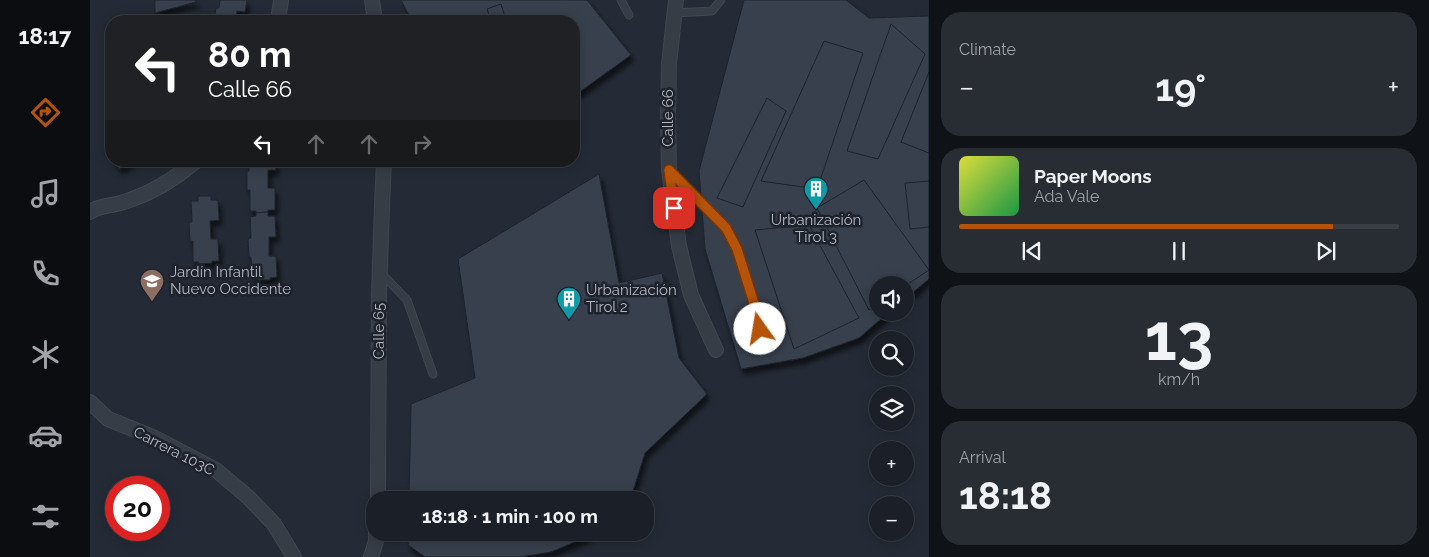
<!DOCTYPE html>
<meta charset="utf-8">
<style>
:root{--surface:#1b2028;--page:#282d34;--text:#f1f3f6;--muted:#a0a3a8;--line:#393e45;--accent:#b45309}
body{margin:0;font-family:Raleway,sans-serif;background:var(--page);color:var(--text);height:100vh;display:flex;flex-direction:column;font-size:19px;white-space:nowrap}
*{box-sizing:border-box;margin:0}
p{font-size:16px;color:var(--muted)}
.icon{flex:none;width:28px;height:28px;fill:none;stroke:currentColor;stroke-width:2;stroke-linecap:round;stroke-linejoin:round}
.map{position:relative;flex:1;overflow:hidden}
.side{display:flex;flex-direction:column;gap:12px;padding:12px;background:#0f1216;width:500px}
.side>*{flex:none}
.banner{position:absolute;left:15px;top:15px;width:475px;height:152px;border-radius:20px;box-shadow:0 2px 12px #0003,0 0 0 1px var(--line);background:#202124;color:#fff;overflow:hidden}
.controls{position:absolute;left:779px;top:276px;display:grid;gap:10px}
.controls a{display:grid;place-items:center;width:45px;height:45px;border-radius:50%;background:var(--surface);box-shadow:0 2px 12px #0003,0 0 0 1px var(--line);font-size:25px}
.speed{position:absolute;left:15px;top:476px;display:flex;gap:10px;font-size:25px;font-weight:700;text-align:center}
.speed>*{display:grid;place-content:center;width:65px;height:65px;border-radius:50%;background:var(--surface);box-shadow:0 2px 12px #0003,0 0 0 1px var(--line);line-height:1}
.speed .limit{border:8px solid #d22;background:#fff;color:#111}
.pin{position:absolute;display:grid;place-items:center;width:42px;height:42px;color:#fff;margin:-21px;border-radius:10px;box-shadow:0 2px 8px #0006}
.me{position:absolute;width:55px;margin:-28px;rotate:347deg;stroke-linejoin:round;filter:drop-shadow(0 0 4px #0008)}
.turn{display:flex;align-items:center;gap:18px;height:105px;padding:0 20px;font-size:22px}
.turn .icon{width:65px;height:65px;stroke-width:2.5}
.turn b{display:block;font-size:35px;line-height:42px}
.lanes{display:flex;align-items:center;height:48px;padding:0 20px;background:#0003;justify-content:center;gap:25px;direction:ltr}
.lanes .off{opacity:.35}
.big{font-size:38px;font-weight:700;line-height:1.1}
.side .card{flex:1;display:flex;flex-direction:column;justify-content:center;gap:8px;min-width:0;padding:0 18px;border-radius:20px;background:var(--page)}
.side .dial{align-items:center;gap:0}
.dial b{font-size:65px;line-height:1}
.song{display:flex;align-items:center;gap:15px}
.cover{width:60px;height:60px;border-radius:8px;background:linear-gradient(135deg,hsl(60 70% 55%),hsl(140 70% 35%))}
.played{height:5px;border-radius:2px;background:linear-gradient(90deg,var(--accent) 85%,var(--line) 85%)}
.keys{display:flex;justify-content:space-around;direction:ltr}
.heat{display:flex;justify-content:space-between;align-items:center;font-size:28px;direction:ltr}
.trip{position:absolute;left:276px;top:491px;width:288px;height:50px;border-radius:20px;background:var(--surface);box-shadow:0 2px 12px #0003,0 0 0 1px var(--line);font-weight:700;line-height:50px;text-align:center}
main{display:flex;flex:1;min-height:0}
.tabs{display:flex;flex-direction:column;width:90px;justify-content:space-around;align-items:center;background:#0b0d10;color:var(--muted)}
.tabs .icon{width:35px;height:35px}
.tabs .current{color:var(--accent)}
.tabs b{font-size:22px;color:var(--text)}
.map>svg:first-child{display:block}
.building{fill:#373f4d;stroke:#1f242e;filter:url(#shadow)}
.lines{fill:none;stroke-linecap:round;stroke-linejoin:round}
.lane-casing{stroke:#414650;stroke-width:9}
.street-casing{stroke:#414650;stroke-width:16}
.lane{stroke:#373d47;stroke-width:7}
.street{stroke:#373d47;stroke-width:14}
.route-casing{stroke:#753606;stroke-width:12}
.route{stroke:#b45309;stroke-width:9}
.labels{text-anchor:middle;stroke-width:5;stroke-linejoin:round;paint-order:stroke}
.street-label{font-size:15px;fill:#b2b8c3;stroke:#1d222c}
.poi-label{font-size:15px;fill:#b2b8c3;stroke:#1d222c;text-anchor:start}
</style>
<main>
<nav class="tabs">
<b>18:17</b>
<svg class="icon current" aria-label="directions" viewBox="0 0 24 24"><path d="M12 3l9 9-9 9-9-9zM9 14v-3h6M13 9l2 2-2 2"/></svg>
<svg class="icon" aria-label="music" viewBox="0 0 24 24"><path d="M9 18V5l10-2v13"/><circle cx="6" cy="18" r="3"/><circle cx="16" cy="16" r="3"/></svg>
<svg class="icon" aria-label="phone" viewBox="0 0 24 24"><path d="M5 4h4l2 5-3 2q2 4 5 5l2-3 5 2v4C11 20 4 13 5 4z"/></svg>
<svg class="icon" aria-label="climate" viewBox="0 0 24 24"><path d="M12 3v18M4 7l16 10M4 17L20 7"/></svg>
<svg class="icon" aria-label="car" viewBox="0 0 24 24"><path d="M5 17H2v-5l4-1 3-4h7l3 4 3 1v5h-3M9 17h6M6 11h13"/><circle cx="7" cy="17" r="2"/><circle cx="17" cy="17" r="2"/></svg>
<svg class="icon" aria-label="filters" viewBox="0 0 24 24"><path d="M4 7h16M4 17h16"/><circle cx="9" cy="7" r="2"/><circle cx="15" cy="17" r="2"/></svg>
</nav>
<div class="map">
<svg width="839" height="557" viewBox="0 0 839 557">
<defs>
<filter id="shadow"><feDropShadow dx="3" dy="5.5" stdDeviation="2.5" flood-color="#0009"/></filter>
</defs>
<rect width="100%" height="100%" fill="#242b36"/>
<!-- building -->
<g class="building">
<polygon points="65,0 105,0 106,2 65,13"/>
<polygon points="130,0 157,0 155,12 147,11 145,21 124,21 126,8 129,8"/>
<polygon points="311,0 497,0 541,55 484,96 484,21 322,21"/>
<polygon points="654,0 756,0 779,18 839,16 839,279 815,299 815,285 788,285 788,312 799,312 769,338 713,358 651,369 615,249 609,171"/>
<polygon points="411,4 416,20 432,15 434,21 401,21 397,9"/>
<polygon points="801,24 835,54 788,159 757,151"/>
<polygon points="734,41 773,53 727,189 671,181"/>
<polygon points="839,72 839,153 811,142"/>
<polygon points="677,98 696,111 653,207 627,198"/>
<polygon points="22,161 43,161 29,169 26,162 24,163"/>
<polygon points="159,161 185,161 186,170 178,170 178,188 185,188 185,210 178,210 178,212 166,213 166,211 160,211 160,190 157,190 157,171 159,171"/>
<polygon points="509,174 529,283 572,273 589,358 617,394 555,453 543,491 546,500 319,500 321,404 385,378 368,259"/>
<polygon points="774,180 839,270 815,286 815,285 788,285 788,304 779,310 727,208"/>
<polygon points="839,181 839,227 820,229 815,183"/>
<polygon points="108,196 121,196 121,200 128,200 129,220 120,221 121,239 128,239 129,261 122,261 122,263 108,264 109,262 103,262 103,241 100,241 99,222 102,222 101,201 108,201"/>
<polygon points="178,212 178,216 185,216 186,237 179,237 179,256 186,256 187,277 180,278 180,280 167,280 167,278 162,278 161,257 159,257 158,239 161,238 160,217 166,216 166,213"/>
<polygon points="719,225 769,318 704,349 665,230"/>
<polygon points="319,532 504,532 499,536 461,552 430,557 335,557 318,545"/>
</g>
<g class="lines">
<defs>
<g id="lane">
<polyline points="531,0 539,15"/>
<polyline points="584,13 622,11 631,0"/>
<polyline points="581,172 636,228 647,249 663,300 670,329"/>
<polyline points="290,272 317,300 343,374"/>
</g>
<g id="street">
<polyline points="282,0 285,21"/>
<polyline points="586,0 579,64 578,119 579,170 589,246 601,295 626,350"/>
<polyline points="188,21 191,0"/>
<path d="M0,212C9,205 23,206 34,202C62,193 83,180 106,161"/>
<polyline points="0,402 18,419 65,438 126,470 158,497 184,524 204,557"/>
<polyline points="288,500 289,294 292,206 294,161"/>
<polyline points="281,557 286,541 286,532"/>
</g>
</defs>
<!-- lane casing -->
<use href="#lane" class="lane-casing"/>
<!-- street casing -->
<use href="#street" class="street-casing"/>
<!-- lane -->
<use href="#lane" class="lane"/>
<!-- street -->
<use href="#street" class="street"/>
</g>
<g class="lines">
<defs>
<polyline id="route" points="584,208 579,170 636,228 647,249 663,300 670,329"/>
</defs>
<!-- route casing -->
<use href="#route" class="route-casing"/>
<!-- route -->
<use href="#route" class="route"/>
</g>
<!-- icons -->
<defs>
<symbol id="building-pin" viewBox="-11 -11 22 30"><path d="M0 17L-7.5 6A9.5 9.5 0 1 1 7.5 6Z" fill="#0f9aa8" stroke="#1d222c"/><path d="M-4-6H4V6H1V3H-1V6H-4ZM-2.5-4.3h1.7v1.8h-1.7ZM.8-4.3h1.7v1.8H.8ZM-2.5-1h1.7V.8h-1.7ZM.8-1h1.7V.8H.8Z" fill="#fff"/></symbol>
<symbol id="school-pin" viewBox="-11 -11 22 30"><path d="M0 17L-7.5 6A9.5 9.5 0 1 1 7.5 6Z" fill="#8d6e63" stroke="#1d222c"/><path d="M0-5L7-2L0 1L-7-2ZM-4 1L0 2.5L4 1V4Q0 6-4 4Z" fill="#fff"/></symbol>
</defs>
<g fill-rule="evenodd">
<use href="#building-pin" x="712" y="175" width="28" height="38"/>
<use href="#school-pin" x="48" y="267" width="28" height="38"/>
<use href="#building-pin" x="465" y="285" width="28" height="38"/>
</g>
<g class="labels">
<!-- street labels -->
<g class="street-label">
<text transform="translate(578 118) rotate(-90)" y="5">Calle 66</text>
<text transform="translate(289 331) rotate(-90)" y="5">Calle 65</text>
<text transform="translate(84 451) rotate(27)" y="5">Carrera 103C</text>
</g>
<!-- poi labels -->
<g class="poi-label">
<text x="726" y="225" text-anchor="middle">Urbanización<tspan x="726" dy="17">Tirol 3</tspan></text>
<text x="80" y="277">Jardín Infantil<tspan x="80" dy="17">Nuevo Occidente</tspan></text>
<text x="496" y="295">Urbanización<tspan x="496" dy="17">Tirol 2</tspan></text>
</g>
</g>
</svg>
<div class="controls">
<a><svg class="icon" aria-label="sound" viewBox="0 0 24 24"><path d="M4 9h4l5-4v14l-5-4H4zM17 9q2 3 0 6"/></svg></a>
<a><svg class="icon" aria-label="search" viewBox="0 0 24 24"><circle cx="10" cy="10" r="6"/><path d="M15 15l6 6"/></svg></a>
<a><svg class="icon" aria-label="layers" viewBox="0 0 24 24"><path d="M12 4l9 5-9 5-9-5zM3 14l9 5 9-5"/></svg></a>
<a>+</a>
<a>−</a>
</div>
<div class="speed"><div class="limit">20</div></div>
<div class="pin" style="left:584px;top:208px;background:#d93025"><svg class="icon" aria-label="arrive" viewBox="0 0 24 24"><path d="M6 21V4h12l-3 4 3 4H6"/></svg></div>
<svg class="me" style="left:670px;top:329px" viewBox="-20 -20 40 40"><circle r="19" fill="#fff"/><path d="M0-13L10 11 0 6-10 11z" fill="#b45309"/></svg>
<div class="trip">18:18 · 1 min · 100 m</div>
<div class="banner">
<div class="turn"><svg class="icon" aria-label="left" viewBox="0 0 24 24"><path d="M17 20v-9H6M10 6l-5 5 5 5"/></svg><div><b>80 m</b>Calle 66</div></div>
<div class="lanes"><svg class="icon" aria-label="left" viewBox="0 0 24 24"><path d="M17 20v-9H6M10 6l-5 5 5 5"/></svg><svg class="icon off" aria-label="ahead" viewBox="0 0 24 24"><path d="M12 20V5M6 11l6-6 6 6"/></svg><svg class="icon off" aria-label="ahead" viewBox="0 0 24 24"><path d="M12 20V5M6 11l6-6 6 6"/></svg><svg class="icon off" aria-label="right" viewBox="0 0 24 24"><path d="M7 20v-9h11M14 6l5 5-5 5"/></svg></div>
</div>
</div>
<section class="side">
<div class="card"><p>Climate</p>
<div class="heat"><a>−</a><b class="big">19°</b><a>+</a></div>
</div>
<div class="card">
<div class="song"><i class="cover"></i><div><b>Paper Moons</b><p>Ada Vale</p></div></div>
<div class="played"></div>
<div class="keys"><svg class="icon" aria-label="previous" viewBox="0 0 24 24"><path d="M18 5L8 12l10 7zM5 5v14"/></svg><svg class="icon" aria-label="pause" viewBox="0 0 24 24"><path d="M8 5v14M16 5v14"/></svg><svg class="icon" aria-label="next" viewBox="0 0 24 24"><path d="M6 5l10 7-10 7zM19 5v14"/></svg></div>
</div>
<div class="card dial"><b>13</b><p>km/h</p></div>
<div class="card"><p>Arrival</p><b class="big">18:18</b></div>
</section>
</main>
